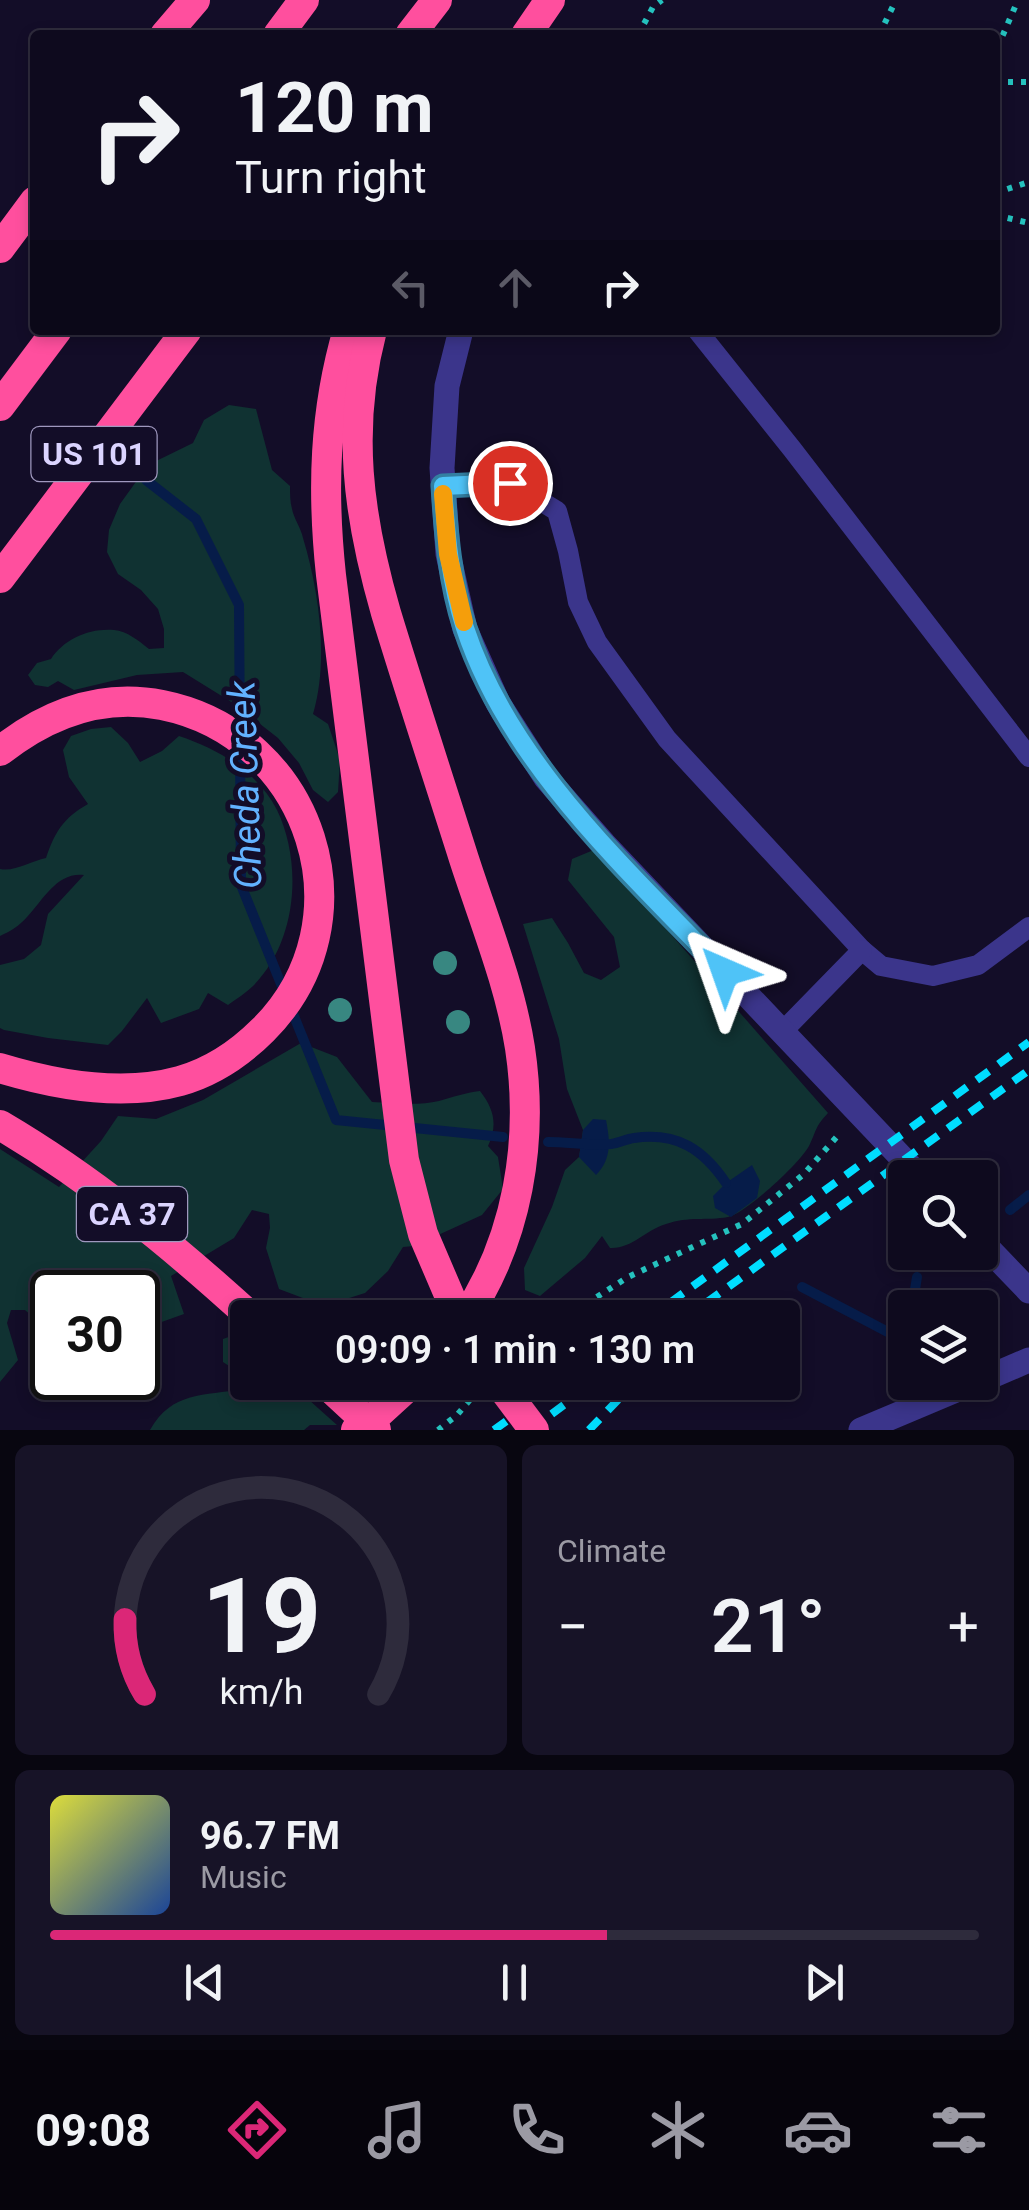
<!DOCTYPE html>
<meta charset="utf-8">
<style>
:root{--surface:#0e0a1e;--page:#171327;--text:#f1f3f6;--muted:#9b9aa4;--line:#2e2b3c;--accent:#db2777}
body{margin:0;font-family:Roboto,sans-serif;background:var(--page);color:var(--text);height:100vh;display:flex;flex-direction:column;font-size:38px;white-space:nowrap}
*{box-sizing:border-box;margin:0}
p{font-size:32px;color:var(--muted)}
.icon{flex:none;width:55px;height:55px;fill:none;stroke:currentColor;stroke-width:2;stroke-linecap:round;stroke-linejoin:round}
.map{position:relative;height:1430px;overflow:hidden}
.drawer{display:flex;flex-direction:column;gap:15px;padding:15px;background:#080610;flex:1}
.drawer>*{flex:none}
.top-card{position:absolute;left:30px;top:30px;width:970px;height:305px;border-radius:10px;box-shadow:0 5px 15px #0003,0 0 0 2px var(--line);background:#0e0a1e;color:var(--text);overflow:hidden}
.buttons{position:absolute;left:888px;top:1160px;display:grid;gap:20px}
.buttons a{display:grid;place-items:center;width:110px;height:110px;border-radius:10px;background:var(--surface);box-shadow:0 5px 15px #0003,0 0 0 2px var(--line);font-size:50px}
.speed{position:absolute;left:30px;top:1270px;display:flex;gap:20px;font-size:50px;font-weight:700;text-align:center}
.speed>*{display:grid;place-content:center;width:130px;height:130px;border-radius:50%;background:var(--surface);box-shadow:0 5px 15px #0003,0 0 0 2px var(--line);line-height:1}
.speed .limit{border:5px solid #111;border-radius:15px;background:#fff;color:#111}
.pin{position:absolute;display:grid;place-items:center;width:85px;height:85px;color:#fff;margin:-42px;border:5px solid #fff;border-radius:50%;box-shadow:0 2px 10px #0007}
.me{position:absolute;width:110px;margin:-55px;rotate:317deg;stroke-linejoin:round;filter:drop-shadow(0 0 8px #0008)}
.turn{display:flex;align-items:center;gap:35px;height:210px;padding:0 40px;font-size:45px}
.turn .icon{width:130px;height:130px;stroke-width:2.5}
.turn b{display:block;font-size:70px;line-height:85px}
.lanes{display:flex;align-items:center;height:95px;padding:0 40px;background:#0003;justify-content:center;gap:50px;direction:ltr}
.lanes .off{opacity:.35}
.big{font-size:75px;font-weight:600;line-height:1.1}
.drawer .tile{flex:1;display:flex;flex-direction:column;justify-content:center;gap:15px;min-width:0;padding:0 35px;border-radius:15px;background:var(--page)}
.drawer .dial{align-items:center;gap:0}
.dial svg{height:260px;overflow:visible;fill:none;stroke:var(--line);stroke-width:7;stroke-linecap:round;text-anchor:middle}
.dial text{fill:var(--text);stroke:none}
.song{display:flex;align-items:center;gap:30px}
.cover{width:120px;height:120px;border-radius:15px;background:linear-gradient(135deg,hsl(60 70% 55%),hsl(220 70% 35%))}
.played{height:10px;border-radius:5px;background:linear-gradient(90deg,var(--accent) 60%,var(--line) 60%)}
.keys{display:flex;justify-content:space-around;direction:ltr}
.heat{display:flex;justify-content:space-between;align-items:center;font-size:55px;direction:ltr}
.drawer .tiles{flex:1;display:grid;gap:15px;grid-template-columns:1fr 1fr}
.tile:last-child{grid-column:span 2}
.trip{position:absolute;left:230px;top:1300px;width:570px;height:100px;border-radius:10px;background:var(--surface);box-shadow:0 5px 15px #0003,0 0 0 2px var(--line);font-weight:600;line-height:100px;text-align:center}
.menu{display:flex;height:160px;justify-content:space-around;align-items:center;background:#06040c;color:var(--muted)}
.menu .icon{width:70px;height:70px}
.menu .current{color:var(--accent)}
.menu b{font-size:45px;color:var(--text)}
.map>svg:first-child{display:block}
.green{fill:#103232}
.water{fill:#061c49}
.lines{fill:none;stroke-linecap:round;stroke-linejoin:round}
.stream{stroke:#061c49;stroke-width:10}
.path{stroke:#25c2be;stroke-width:6;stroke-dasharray:5 8;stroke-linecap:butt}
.service{stroke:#3b358b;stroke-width:20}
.minor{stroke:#3b358b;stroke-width:25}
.motorway{stroke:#ff4f9e;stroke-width:30}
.rail{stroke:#0df;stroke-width:8;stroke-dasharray:15 12;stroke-linecap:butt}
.motorway-bridge{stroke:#ff4f9e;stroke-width:30}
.tree{fill:#388781}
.route-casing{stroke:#337fa1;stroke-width:25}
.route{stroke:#4fc3f7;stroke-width:18}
.slow{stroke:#f59e0b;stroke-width:18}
.labels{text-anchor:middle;stroke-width:10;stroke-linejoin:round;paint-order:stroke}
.shield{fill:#130d28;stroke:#9f98be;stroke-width:2.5}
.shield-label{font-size:32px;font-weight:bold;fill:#dbd4ff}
.water-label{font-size:38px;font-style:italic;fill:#62b2ff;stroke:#130d28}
</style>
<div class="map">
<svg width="1029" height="1430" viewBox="0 0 1029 1430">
<rect width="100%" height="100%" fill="#130d28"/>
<!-- green -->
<g class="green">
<path d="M229,405L256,409L272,470L290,486C290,494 290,502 292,509C294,519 301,528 303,538C319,591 329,661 313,714L328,724L340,760L338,792L328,802L313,790L299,763L278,738L233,703L183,672L137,675L74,690L58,681L48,687L35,685L28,675L37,663L51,659C64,639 89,628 114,630C127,631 139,641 149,649L164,648V629L158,609L141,590L118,574L107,552L109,530L120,504L148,465L193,443L204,420Z"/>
<path d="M111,727L128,743L140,762L162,751L179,736C218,749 258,772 277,810C303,864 297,942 253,986C246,993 236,999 228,1005L208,993L199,1009L161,1023L147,998L122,1031L108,1045L48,1038L4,1030L0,1028V965L24,959L41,945L48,914L84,875C57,872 44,899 27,917C19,926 11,931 0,936V869C15,872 31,861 46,858C55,832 63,818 88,804L69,777L63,750L71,736L91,729Z"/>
<path d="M596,849L828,1113C814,1128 817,1130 809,1146C800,1163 745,1214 728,1217C706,1221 689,1216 666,1224C645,1230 632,1249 610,1248L602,1236L585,1258L540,1296L525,1290L524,1268L552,1207L565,1170L579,1157L583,1130L567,1089L559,1039L523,924L552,918L568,943L584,973L601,980L620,967L614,937L568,880L572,859Z"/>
<path d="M301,1043L337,1057L372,1102C393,1103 418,1106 439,1101C453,1097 465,1093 480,1091C494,1109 498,1125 488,1146L498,1157L503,1189L482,1215L414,1246L403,1247L388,1271L365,1293L324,1306L279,1289L266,1248L270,1228L269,1214L252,1210L234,1238L171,1276L184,1314L156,1324L138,1341V1292H52V1327L41,1324L25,1310H11L7,1323L18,1360L0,1382V1149L59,1187L101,1141L118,1116L156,1119L203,1100Z"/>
<path d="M237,1334L247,1343L248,1382L290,1383L337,1425H310L304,1430H150C172,1391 204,1396 243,1389L247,1378L223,1362V1339Z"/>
</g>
<!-- water -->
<g class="water">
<path d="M593,1119L606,1120C610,1140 612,1159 596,1175L579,1157L583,1130Z"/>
<polygon points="752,1165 760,1181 757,1198 731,1217 715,1208 713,1196 726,1183"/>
</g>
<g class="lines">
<!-- stream -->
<g class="stream">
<polyline points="146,480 196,519 239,605 241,885 336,1120 503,1137"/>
<path d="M548,1142C569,1142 591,1146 611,1144C619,1143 626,1139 634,1138C677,1132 703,1149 726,1183"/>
<polyline points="1010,1210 1029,1195"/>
<polyline points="802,1287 905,1341"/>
<polyline points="912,1308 917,1277"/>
</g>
<!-- path -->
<g class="path">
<polyline points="638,35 653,7 662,0"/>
<polyline points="879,35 896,0"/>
<polyline points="995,46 1002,37 1018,0"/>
<polyline points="995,82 1029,82"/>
<polyline points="995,193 1029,182"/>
<polyline points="995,215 1029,223"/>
<polyline points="564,1318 628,1277 742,1224 804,1174 841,1132"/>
<polyline points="438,1430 457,1415 474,1395"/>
</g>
<!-- service -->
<g class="service">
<polyline points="697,330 792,449 1029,757"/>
<polyline points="443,486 511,483 557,511 568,551 578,602 597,642 667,739 862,950 881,966 933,976 978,965 1029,927"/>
<polyline points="782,1032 862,950"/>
</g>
<!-- minor -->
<g class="minor">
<polyline points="461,330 447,386 442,468 448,554 465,629 498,703 546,778 604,844 921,1178"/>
<polyline points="980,1240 1029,1291"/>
<polyline points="980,1381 1029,1360"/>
<polyline points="861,1430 975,1382"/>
</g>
<!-- motorway -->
<g class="motorway">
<polyline points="165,35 195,0"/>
<polyline points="278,35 304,0"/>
<polyline points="410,35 437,0"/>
<polyline points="526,35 550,0"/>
<polyline points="0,248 35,201"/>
<path d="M348,330C324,412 322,491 331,575L404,1160L423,1234L459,1318"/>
<path d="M372,330C346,429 358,516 386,613C411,695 438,777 464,859C484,921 510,984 520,1048C534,1141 518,1239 465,1318"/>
<polyline points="0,406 57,330"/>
<polyline points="0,578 187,330"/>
<path d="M0,751C47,714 101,693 162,705C312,735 373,921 263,1030C240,1053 212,1072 180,1081C122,1097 56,1085 0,1068"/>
<path d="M0,1125C92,1179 173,1246 252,1318"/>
<polyline points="356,1430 379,1413 413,1382"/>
</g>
<!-- rail -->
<g class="rail">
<polyline points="649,1318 1029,1042"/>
<polyline points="685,1318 1029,1070"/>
<polyline points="494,1430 560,1382"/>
<polyline points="530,1430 595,1382"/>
<polyline points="589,1430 635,1382"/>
</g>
<!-- motorway-bridge -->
<g class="motorway-bridge">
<polyline points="324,1382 376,1430"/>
<polyline points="498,1382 534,1430"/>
</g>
</g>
<!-- trees -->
<g class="tree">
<circle cx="445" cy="963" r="12"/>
<circle cx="340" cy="1010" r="12"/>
<circle cx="458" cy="1022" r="12"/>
</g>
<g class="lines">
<defs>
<path id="route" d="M510,483L443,486C446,534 450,582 465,628C510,765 629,871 725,972"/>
</defs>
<!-- route casing -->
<use href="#route" class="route-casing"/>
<!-- route -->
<use href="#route" class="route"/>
<!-- slow -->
<polyline class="slow" points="443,494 448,554 464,622"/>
</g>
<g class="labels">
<!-- shield labels -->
<g class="shield">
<rect x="31.5" y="427" width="125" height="54" rx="8"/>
<rect x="77" y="1187" width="110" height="54" rx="8"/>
</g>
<g class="shield-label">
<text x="94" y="465">US 101</text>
<text x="132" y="1225">CA 37</text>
</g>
<!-- water labels -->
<g class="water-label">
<text transform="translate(245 785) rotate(-92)" y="13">Cheda Creek</text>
</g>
</g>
</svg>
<div class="buttons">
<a><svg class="icon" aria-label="search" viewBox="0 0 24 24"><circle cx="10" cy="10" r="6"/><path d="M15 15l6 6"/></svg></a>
<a><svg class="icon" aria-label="layers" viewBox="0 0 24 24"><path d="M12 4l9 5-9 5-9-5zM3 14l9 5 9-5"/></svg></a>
</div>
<div class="speed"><div class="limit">30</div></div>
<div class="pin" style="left:510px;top:483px;background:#d93025"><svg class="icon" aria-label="arrive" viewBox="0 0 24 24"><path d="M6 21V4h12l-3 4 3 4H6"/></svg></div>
<svg class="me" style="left:725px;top:972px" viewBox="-20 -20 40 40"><path d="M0-17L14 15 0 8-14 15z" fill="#4fc3f7" stroke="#fff" stroke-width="4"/></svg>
<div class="trip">09:09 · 1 min · 130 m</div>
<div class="top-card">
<div class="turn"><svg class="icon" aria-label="right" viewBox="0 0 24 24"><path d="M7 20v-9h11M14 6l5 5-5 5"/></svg><div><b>120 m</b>Turn right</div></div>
<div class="lanes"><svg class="icon off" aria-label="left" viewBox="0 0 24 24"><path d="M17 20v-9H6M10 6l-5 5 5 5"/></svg><svg class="icon off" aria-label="ahead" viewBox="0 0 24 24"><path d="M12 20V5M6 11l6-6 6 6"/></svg><svg class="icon" aria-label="right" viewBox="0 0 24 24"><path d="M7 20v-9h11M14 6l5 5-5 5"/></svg></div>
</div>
</div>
<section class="drawer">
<div class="tiles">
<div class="tile dial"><svg viewBox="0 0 100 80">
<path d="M14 69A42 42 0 1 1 86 69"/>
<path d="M14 69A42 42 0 0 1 8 46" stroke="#db2777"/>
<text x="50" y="56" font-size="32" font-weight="700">19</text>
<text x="50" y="72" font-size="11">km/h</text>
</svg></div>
<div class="tile"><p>Climate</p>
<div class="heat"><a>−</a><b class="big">21°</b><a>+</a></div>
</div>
<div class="tile">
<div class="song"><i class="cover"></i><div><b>96.7 FM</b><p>Music</p></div></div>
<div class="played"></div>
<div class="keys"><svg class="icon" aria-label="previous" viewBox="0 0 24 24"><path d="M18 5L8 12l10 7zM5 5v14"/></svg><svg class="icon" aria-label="pause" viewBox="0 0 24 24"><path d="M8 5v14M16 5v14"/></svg><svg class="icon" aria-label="next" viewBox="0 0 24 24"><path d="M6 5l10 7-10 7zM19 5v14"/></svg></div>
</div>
</div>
</section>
<nav class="menu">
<b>09:08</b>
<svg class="icon current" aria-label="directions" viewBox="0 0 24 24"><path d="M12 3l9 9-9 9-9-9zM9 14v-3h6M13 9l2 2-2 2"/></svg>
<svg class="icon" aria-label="music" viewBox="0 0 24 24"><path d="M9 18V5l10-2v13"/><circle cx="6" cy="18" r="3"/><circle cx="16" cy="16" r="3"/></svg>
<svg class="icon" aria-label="phone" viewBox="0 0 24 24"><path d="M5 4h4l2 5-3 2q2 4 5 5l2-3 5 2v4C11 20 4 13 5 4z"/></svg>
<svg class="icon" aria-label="climate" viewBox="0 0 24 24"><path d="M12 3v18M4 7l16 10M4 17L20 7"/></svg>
<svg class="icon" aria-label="car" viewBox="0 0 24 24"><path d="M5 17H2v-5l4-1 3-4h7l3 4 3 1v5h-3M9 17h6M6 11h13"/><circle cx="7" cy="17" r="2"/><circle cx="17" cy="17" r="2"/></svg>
<svg class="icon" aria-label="filters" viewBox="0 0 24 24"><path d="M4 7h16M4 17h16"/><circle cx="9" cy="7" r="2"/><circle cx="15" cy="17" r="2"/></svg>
</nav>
